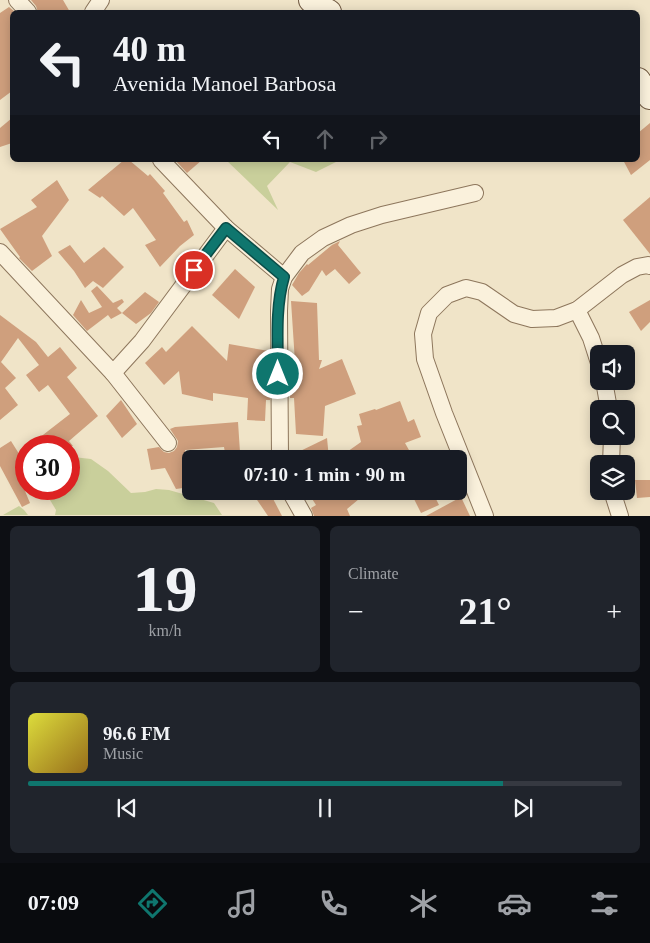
<!DOCTYPE html>
<meta charset="utf-8">
<style>
:root{--surface:#171b24;--page:#20242c;--text:#f1f3f6;--muted:#9ea1a6;--line:#363941;--accent:#0f766e}
body{margin:0;font-family:Georgia,serif;background:var(--page);color:var(--text);height:100vh;display:flex;flex-direction:column;font-size:19px;white-space:nowrap}
*{box-sizing:border-box;margin:0}
p{font-size:16px;color:var(--muted)}
.icon{flex:none;width:28px;height:28px;fill:none;stroke:currentColor;stroke-width:2;stroke-linecap:round;stroke-linejoin:round}
.map{position:relative;height:516px;overflow:hidden}
.side{display:flex;flex-direction:column;gap:10px;padding:10px;background:#0d0f14;flex:1}
.side>*{flex:none}
.guide{position:absolute;left:10px;top:10px;width:630px;height:152px;border-radius:8px;box-shadow:0 2px 12px #0003;background:#171b24;color:var(--text);overflow:hidden}
.buttons{position:absolute;left:590px;top:345px;display:grid;gap:10px}
.buttons a{display:grid;place-items:center;width:45px;height:45px;border-radius:8px;background:var(--surface);box-shadow:0 2px 12px #0003;font-size:25px}
.speed{position:absolute;left:15px;top:435px;display:flex;gap:10px;font-size:25px;font-weight:700;text-align:center}
.speed>*{display:grid;place-content:center;width:65px;height:65px;border-radius:50%;background:var(--surface);box-shadow:0 2px 12px #0003;line-height:1}
.speed .limit{border:8px solid #d22;background:#fff;color:#111}
.pin{position:absolute;display:grid;place-items:center;width:42px;height:42px;color:#fff;margin:-21px;border:2px solid #fff;border-radius:50%;box-shadow:0 1px 5px #0007}
.me{position:absolute;width:55px;margin:-28px;rotate:0deg;stroke-linejoin:round;filter:drop-shadow(0 0 4px #0008)}
.turn{display:flex;align-items:center;gap:18px;height:105px;padding:0 20px;font-size:22px}
.turn .icon{width:65px;height:65px;stroke-width:2.5}
.turn b{display:block;font-size:35px;line-height:42px}
.lanes{display:flex;align-items:center;height:48px;padding:0 20px;background:#0003;justify-content:center;gap:25px;direction:ltr}
.lanes .off{opacity:.35}
.big{font-size:38px;font-weight:700;line-height:1.1}
.side .widget{flex:1;display:flex;flex-direction:column;justify-content:center;gap:8px;min-width:0;padding:0 18px;border-radius:8px;background:var(--page)}
.side .dial{align-items:center;gap:0}
.dial b{font-size:65px;line-height:1}
.song{display:flex;align-items:center;gap:15px}
.cover{width:60px;height:60px;border-radius:8px;background:linear-gradient(135deg,hsl(60 70% 55%),hsl(40 70% 35%))}
.played{height:5px;border-radius:2px;background:linear-gradient(90deg,var(--accent) 80%,var(--line) 80%)}
.keys{display:flex;justify-content:space-around;direction:ltr}
.heat{display:flex;justify-content:space-between;align-items:center;font-size:28px;direction:ltr}
.side .tiles{flex:1;display:grid;gap:10px;grid-template-columns:1fr 1fr}
.widget:last-child{grid-column:span 2}
.trip{position:absolute;left:182px;top:450px;width:285px;height:50px;border-radius:8px;background:var(--surface);box-shadow:0 2px 12px #0003;font-weight:700;line-height:50px;text-align:center}
.dock{display:flex;height:80px;justify-content:space-around;align-items:center;background:#090b0e;color:var(--muted)}
.dock .icon{width:35px;height:35px}
.dock .on{color:var(--accent)}
.dock b{font-size:22px;color:var(--text)}
.map>svg:first-child{display:block}
.green{fill:#c9cf9b}
.building{fill:#cf9f7d}
.lines{fill:none;stroke-linecap:round;stroke-linejoin:round}
.street-casing{stroke:#8d765c;stroke-width:18}
.secondary-casing{stroke:#6f573f;stroke-width:26}
.street{stroke:#faf1dc;stroke-width:16}
.secondary{stroke:#faf1dc;stroke-width:24}
.route-casing{stroke:#0a4d48;stroke-width:12}
.route{stroke:#0f766e;stroke-width:9}
</style>
<div class="map">
<svg width="650" height="516" viewBox="0 0 650 516">
<rect width="100%" height="100%" fill="#f0e4c8"/>
<!-- green -->
<g class="green">
<polygon points="226,160 340,160 316,172 290,162 267,186 278,210"/>
<polygon points="73,457 91,459 108,471 131,493 145,492 156,489 169,490 214,503 222,515 55,515 56,510 50,500 42,492 41,489 69,489 69,459"/>
<polygon points="19,506 24,510 28,515 3,515"/>
</g>
<!-- building -->
<g class="building">
<polygon points="31,0 63,0 70,12 38,12 36,6"/>
<polygon points="9,7 15,12 12,12 12,91 0,100 0,13"/>
<polygon points="12,118 12,143 0,147 0,128"/>
<polygon points="650,123 650,160 631,175 623,160 638,160 638,133"/>
<polygon points="124,160 129,160 148,176 150,174 165,191 163,193 184,222 187,220 194,235 180,246 160,267 145,245 156,240 133,208 124,216 102,196 100,198 88,190"/>
<polygon points="175,160 202,160 187,173"/>
<polygon points="57,180 69,200 42,236 52,256 32,271 19,258 20,257 0,229 37,207 31,200"/>
<polygon points="650,197 650,254 623,220"/>
<polygon points="340,241 338,245 361,273 349,284 335,269 326,276 322,270 309,291 302,296 292,285 299,273 307,264 308,265 332,245"/>
<polygon points="70,245 84,263 104,247 124,267 103,288 93,281 85,288 74,271 58,252"/>
<polygon points="235,269 255,287 239,319 212,295"/>
<polygon points="97,286 113,303 122,299 124,302 117,308 122,313 111,319 108,315 87,331 73,315 81,300 89,313 102,307 91,291"/>
<polygon points="145,292 159,302 151,313 136,324 122,313"/>
<polygon points="650,300 650,322 641,331 629,312"/>
<polygon points="291,301 317,303 319,360 322,360 319,369 342,359 356,394 325,406 323,436 296,434 294,398 290,398 289,363 295,362"/>
<polygon points="0,315 36,342 48,357 60,347 77,368 67,377 98,416 69,441 73,446 45,446 39,438 70,414 48,385 39,392 26,375 39,365 18,338 1,362 16,378 5,388 18,405 0,420"/>
<polygon points="192,326 227,361 229,344 269,351 268,364 269,364 270,400 266,400 265,421 247,420 248,398 213,393 213,401 182,394 179,371 164,385 145,363 162,347 166,352"/>
<polygon points="121,400 137,424 122,438 106,416"/>
<polygon points="400,401 408,422 414,419 421,437 405,443 414,459 337,459 361,442 357,426 362,425 359,414 375,409 376,410"/>
<polygon points="238,422 240,452 225,453 224,447 185,450 190,487 176,489 165,468 151,470 147,449 159,447 164,452 169,453 174,451 177,447 178,441 170,429 175,427"/>
<polygon points="327,438 329,459 290,459 290,456"/>
<polygon points="11,441 26,465 15,467 30,503 22,507 0,466 0,448"/>
<polygon points="635,480 650,480 650,497 637,498"/>
<polygon points="251,491 269,491 282,516 268,516"/>
<polygon points="307,491 352,491 359,499 347,509 350,516 314,516 311,508 316,505"/>
<polygon points="410,491 432,491 439,505 421,513"/>
<polygon points="461,497 470,516 426,516"/>
</g>
<g class="lines">
<defs>
<g id="street">
<polyline points="17,0 28,12"/>
<polyline points="93,12 101,0"/>
<polyline points="161,160 226,228 284,277"/>
<polyline points="0,252 113,373 142,341 226,228"/>
<polyline points="577,310 591,338 599,363"/>
<polyline points="113,373 168,443"/>
<polyline points="604,381 609,409"/>
<polyline points="280,459 279,311 280,289 284,277 302,253 323,238 351,225 382,215 475,193"/>
<polyline points="611,464 612,436"/>
<polyline points="290,491 304,516"/>
<polyline points="612,491 620,516"/>
<polyline points="485,516 444,413 425,359 423,334 429,313 447,295 466,288 482,292 514,314 532,319 556,318 577,310 622,275 637,267 648,265 650,266"/>
</g>
<g id="secondary">
<polyline points="311,0 315,4 329,12"/>
<polyline points="638,80 650,97"/>
</g>
</defs>
<!-- street casing -->
<use href="#street" class="street-casing"/>
<!-- secondary casing -->
<use href="#secondary" class="secondary-casing"/>
<!-- street -->
<use href="#street" class="street"/>
<!-- secondary -->
<use href="#secondary" class="secondary"/>
</g>
<g class="lines">
<defs>
<path id="route" d="M194,270L226,228L284,277C275,308 278,342 278,374"/>
</defs>
<!-- route casing -->
<use href="#route" class="route-casing"/>
<!-- route -->
<use href="#route" class="route"/>
</g>
</svg>
<div class="buttons">
<a><svg class="icon" aria-label="sound" viewBox="0 0 24 24"><path d="M4 9h4l5-4v14l-5-4H4zM17 9q2 3 0 6"/></svg></a>
<a><svg class="icon" aria-label="search" viewBox="0 0 24 24"><circle cx="10" cy="10" r="6"/><path d="M15 15l6 6"/></svg></a>
<a><svg class="icon" aria-label="layers" viewBox="0 0 24 24"><path d="M12 4l9 5-9 5-9-5zM3 14l9 5 9-5"/></svg></a>
</div>
<div class="speed"><div class="limit">30</div></div>
<div class="pin" style="left:194px;top:270px;background:#d93025"><svg class="icon" aria-label="arrive" viewBox="0 0 24 24"><path d="M6 21V4h12l-3 4 3 4H6"/></svg></div>
<svg class="me" style="left:278px;top:374px" viewBox="-20 -20 40 40"><circle r="17" fill="#0f766e" stroke="#fff" stroke-width="3"/><path d="M0-11L8 9 0 5-8 9z" fill="#fff"/></svg>
<div class="trip">07:10 · 1 min · 90 m</div>
<div class="guide">
<div class="turn"><svg class="icon" aria-label="left" viewBox="0 0 24 24"><path d="M17 20v-9H6M10 6l-5 5 5 5"/></svg><div><b>40 m</b>Avenida Manoel Barbosa</div></div>
<div class="lanes"><svg class="icon" aria-label="left" viewBox="0 0 24 24"><path d="M17 20v-9H6M10 6l-5 5 5 5"/></svg><svg class="icon off" aria-label="ahead" viewBox="0 0 24 24"><path d="M12 20V5M6 11l6-6 6 6"/></svg><svg class="icon off" aria-label="right" viewBox="0 0 24 24"><path d="M7 20v-9h11M14 6l5 5-5 5"/></svg></div>
</div>
</div>
<section class="side">
<div class="tiles">
<div class="widget dial"><b>19</b><p>km/h</p></div>
<div class="widget"><p>Climate</p>
<div class="heat"><a>−</a><b class="big">21°</b><a>+</a></div>
</div>
<div class="widget">
<div class="song"><i class="cover"></i><div><b>96.6 FM</b><p>Music</p></div></div>
<div class="played"></div>
<div class="keys"><svg class="icon" aria-label="previous" viewBox="0 0 24 24"><path d="M18 5L8 12l10 7zM5 5v14"/></svg><svg class="icon" aria-label="pause" viewBox="0 0 24 24"><path d="M8 5v14M16 5v14"/></svg><svg class="icon" aria-label="next" viewBox="0 0 24 24"><path d="M6 5l10 7-10 7zM19 5v14"/></svg></div>
</div>
</div>
</section>
<nav class="dock">
<b>07:09</b>
<svg class="icon on" aria-label="directions" viewBox="0 0 24 24"><path d="M12 3l9 9-9 9-9-9zM9 14v-3h6M13 9l2 2-2 2"/></svg>
<svg class="icon" aria-label="music" viewBox="0 0 24 24"><path d="M9 18V5l10-2v13"/><circle cx="6" cy="18" r="3"/><circle cx="16" cy="16" r="3"/></svg>
<svg class="icon" aria-label="phone" viewBox="0 0 24 24"><path d="M5 4h4l2 5-3 2q2 4 5 5l2-3 5 2v4C11 20 4 13 5 4z"/></svg>
<svg class="icon" aria-label="climate" viewBox="0 0 24 24"><path d="M12 3v18M4 7l16 10M4 17L20 7"/></svg>
<svg class="icon" aria-label="car" viewBox="0 0 24 24"><path d="M5 17H2v-5l4-1 3-4h7l3 4 3 1v5h-3M9 17h6M6 11h13"/><circle cx="7" cy="17" r="2"/><circle cx="17" cy="17" r="2"/></svg>
<svg class="icon" aria-label="filters" viewBox="0 0 24 24"><path d="M4 7h16M4 17h16"/><circle cx="9" cy="7" r="2"/><circle cx="15" cy="17" r="2"/></svg>
</nav>
